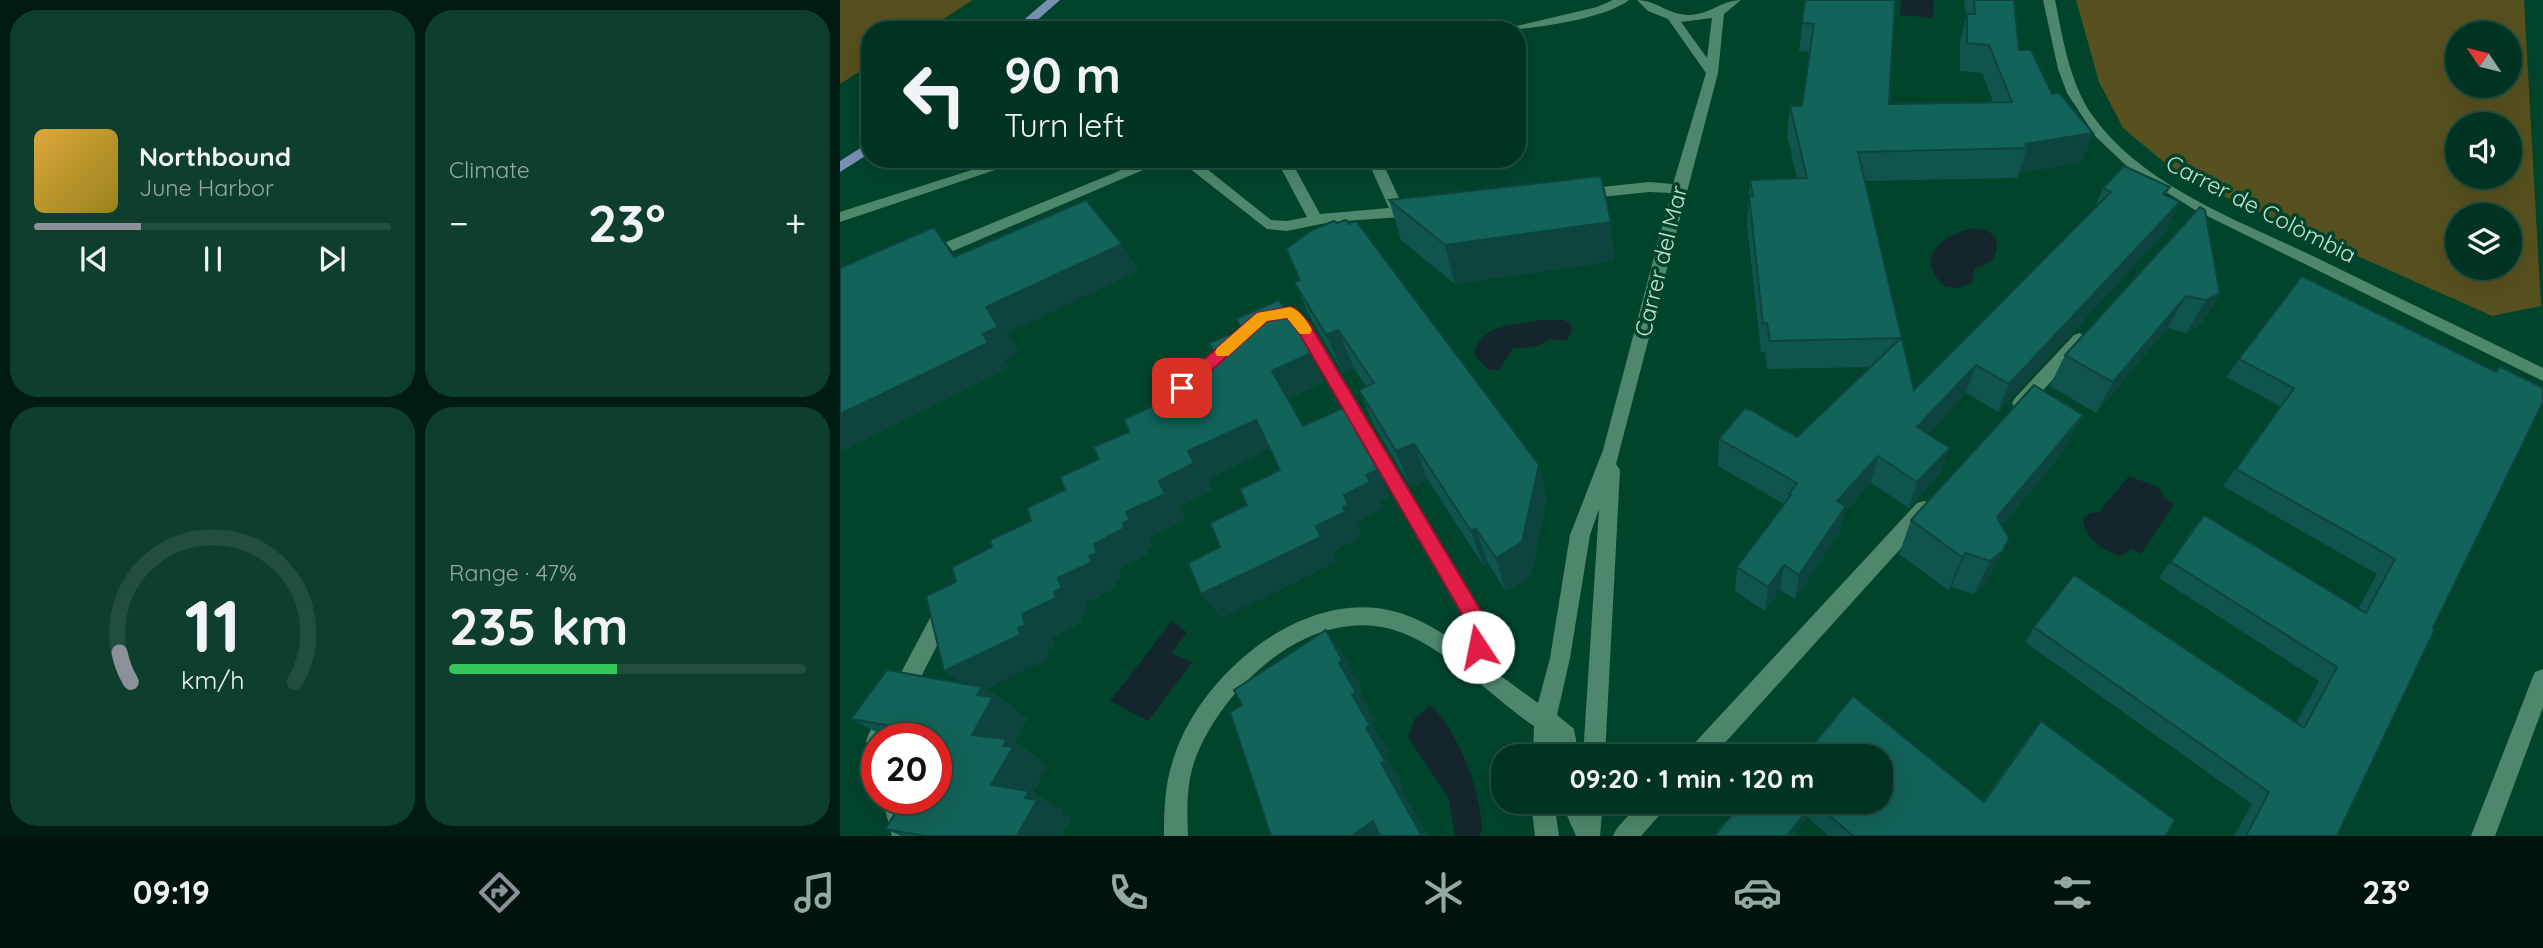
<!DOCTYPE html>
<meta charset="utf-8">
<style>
:root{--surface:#003321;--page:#0e3f2e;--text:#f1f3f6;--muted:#95aaa5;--line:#224e3f;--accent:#8c9099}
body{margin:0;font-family:Quicksand,sans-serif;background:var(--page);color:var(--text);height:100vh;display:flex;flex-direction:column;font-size:26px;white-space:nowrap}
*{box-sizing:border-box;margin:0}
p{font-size:23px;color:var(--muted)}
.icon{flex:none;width:38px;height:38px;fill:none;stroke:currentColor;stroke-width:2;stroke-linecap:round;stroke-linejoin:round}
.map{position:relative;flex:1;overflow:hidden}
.panel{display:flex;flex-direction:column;gap:10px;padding:10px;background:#001c12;width:840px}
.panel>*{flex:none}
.top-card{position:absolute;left:21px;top:21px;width:665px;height:147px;border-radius:28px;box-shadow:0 7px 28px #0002,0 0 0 2px var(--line);background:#003321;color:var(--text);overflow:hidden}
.needle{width:46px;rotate:305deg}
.buttons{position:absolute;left:1605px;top:21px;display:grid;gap:14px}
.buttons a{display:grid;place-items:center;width:77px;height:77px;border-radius:50%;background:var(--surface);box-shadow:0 7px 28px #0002,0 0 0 2px var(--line);font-size:35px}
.speed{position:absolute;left:21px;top:723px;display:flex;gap:14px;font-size:35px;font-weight:700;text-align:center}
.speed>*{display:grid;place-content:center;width:91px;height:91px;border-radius:50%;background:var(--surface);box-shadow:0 7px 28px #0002,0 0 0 2px var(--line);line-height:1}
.speed .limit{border:10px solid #d22;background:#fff;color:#111}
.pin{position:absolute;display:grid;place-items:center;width:60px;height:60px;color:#fff;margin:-30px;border-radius:14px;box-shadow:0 4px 10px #0006}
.me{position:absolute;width:77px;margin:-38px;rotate:349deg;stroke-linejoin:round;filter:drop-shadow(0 0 5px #0008)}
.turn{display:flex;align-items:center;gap:24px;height:147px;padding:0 28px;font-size:32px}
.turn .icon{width:91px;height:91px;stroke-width:2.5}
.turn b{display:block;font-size:49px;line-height:60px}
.big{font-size:52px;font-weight:700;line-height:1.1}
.panel .widget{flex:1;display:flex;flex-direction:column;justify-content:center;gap:10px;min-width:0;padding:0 24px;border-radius:28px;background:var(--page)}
.panel .dial{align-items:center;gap:0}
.dial svg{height:182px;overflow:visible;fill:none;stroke:var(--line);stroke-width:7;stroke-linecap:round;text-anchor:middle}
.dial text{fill:var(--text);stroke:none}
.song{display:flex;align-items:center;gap:21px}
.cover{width:84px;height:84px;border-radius:10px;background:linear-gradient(135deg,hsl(40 70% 55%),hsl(50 70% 35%))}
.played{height:7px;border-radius:4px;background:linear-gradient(90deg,var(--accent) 30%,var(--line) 30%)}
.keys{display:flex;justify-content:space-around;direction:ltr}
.heat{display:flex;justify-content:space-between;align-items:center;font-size:38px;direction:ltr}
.charge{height:10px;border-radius:5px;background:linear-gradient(90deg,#34c759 47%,var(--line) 0)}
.panel .tiles{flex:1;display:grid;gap:10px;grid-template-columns:repeat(2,1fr)}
.trip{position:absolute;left:651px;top:744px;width:402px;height:70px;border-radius:28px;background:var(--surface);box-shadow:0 7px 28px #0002,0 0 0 2px var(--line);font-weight:700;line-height:70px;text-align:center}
.tabs{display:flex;height:112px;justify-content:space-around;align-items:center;background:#00140d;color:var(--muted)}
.tabs .icon{width:49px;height:49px}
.tabs .active{color:var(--accent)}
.tabs b{font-size:32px;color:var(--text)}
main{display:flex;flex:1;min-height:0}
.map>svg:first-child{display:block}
.green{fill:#57511f;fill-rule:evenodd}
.water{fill:#14262c}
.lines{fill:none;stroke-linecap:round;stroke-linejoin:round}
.minor{fill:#4e886c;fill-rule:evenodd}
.major{fill:#7991b4;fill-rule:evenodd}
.wall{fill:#0f554d}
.shaded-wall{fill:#0d453e}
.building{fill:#126359;stroke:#0d453e;stroke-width:2}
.route{fill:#e11d48;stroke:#92132f;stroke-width:2}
.slow{fill:#f59e0b}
.labels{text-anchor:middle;stroke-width:7;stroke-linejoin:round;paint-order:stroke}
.street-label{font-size:23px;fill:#c5e2d2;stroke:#00442c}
</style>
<main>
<section class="panel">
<div class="tiles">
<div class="widget">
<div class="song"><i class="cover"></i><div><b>Northbound</b><p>June Harbor</p></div></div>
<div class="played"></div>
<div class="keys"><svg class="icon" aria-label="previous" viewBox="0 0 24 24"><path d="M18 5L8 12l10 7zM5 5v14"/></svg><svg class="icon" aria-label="pause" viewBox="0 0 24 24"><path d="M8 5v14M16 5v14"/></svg><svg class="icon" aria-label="next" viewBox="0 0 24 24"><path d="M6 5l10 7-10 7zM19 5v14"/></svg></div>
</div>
<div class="widget"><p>Climate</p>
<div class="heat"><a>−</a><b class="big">23°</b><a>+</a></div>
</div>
<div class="widget dial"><svg viewBox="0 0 100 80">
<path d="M14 69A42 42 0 1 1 86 69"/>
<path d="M14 69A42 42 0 0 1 9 56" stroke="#8c9099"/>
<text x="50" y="56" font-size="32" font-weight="700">11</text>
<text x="50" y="72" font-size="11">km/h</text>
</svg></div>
<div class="widget"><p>Range · 47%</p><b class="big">235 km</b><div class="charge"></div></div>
</div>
</section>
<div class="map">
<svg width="1703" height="836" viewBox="0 0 1703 836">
<rect width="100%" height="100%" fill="#00442c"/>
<!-- green -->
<g class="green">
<polygon points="0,0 133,0 86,30 30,30 30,65 0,84"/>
<path d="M1236,0H1684L1701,306L1652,316L1381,195L1325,163L1283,128L1259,82ZM1617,33H1670V86H1617ZM1617,124H1670V177H1617ZM1617,215H1670V268H1617Z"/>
</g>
<!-- water -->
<g class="water">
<polygon points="1061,0 1094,0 1093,18 1060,15"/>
<path d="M1135,228L1148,231L1156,238C1159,256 1152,264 1135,268L1132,283L1118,288L1106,287C1071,259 1103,233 1135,228Z"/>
<path d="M701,320H724L731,324L732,332L726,341L709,339C699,348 686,348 673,348L660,369L648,370L634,354C643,321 674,327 701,320Z"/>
<path d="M1289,476L1320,488L1323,498L1334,504L1301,554L1293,549L1280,556C1262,550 1245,539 1243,519L1250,513L1259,512Z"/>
<polygon points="332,621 347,632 331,653 352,662 308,721 270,701"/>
<path d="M590,705C618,729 642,795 642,832L637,836H615L609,799L568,737L575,718Z"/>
</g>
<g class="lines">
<!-- minor -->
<g class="minor">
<path d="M773,0H789C766,19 688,30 660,30L757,7Z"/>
<path d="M797,0C816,0 828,15 849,15C869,15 882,0 901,0L884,14L878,73L776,464L780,470L765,756H743L759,509L750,535L730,658L717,715L734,729L739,756H717L715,742V756H693L694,726C651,697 604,645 554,630C471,605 384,685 356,757C346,783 347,809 348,836H324C324,808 325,783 334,757C359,679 451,598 537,608C571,612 601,631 628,651L627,624L458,331L446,318L419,320L417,316L419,312C445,305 452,304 470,323L644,615L647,622L650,668L698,703L710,658L730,535L763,450L831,193L809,192L742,199L735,194L742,189L809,182L833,184L866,73L828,19L808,11ZM872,18L867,58L841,22Z"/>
<path d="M1203,0H1215C1223,39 1229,81 1252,115C1304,188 1401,221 1479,259C1553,295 1628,331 1703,368V381L1355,210L1291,170L1256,137L1227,93L1218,69Z"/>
<polygon points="166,159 188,159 0,222 0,212"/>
<polygon points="436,159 450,159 480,214 549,208 527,159 541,159 563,207 575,206 582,211 575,216 491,222 447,231 427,229 349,168 303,170 92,260 87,261 79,256 82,252 301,162 357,161 431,220 447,221 467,217"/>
<polygon points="1240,333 1248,339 1246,343 1187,408 1175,408 1172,403 1175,398 1234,335"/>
<polygon points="1084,501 1091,503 1093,509 1091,515 873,756 847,756 850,748 1077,503"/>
<polygon points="105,601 112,603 115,610 50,738 37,738 37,752 29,749 26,741 29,733 98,603"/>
<polygon points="1703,669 1703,707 1655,836 1631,836 1692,679 1695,672"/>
<polygon points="42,798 64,798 76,836 52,836"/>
<polygon points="691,802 714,802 719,836 695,836"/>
<polygon points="721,802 763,802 760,836 736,836"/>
<polygon points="801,802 828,802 824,810 801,836 773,836 777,828"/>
</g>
<!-- major -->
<g class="major">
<polygon points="207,0 220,0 186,30 172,30"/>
<polygon points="30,142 30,153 0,172 0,161"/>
</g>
</g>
<!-- wall -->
<g class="wall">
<polygon points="965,0 1049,104 1153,102 1142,73 1120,71 1120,42 1126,17 1124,0 1174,0 1179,50 1212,94 1253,133 1242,162 1179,173 1177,178 1025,181 1074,390 1254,210 1263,188 1330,187 1326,195 1340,202 1326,232 1158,412 1126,393 1088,434 1100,474 1069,508 1031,483 1004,513 1000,531 955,599 940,590 925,611 895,591 897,567 944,504 878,466 879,439 957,437 1031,367 927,369 925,352 921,352 907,225 910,180 957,178 947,135 950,106 962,106 970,52 959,51"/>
<polygon points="549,200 771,222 774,261 615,284 561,240"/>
<polygon points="1360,207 1380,294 1360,326 1346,333 1328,328 1256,413 1210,386 1225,355"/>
<polygon points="446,249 699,465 707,500 691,576 666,592 648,563 643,565 588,480 571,488 535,427 519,390 526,386 514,368 503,373 472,321 454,282 460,280"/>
<polygon points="471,353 484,382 448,399 463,426 538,470 550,497 540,501 543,508 517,522 522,531 517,533 520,538 492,552 496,562 381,618 380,547 407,505 440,470 430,449 368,479 373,490 339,507 346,520 309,538 312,546 306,549 308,554 278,569 282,578 274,581 277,587 245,603 248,613 241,616 243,622 211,638 214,648 207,651 209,658 146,689 176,709 175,711 187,719 175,743 201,760 200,763 207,767 193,793 223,810 221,813 231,819 221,836 61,836 45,829 96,798 96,738 48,738 11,719 123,683 104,671 116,582 152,547 191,521 259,459"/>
<polygon points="1399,359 1654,371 1659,366 1593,628 1497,836 1394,836 1412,804 1185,642 1194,627 1456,723 1479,681 1319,578 1351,531 1364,515 1518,609 1537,574 1383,486 1440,406 1386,377"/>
<polygon points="1223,452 1162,526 1146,585 1134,594 1111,587 1108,590 1059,554 1071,520"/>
<polygon points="1201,721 1326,836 989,836 968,818 919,811 927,802 1143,801 1186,740"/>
</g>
<!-- shaded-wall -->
<g class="shaded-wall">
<polygon points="1253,133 1242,162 1179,173 1187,148 1185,144"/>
<polygon points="1340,202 1326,232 1158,412 1169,384"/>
<polygon points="771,222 774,261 615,284 605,245"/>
<polygon points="94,227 115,254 136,284 114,257"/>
<polygon points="282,244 299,271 167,333 180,353 165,360 170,368 1,452 0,451 0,414 146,307"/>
<polygon points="1380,294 1360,326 1346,333 1366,300"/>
<polygon points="1346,296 1328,328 1256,413 1273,382"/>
<polygon points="498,330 514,368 503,373 486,335"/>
<polygon points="471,353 484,382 447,399 432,371"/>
<polygon points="1136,365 1126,393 1069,454 1077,427"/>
<polygon points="1243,415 1223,452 1141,552 1157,517"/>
<polygon points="416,420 432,448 368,479 373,490 339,507 346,520 309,538 312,546 306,549 308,554 278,569 282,578 274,581 277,587 245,603 248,613 241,616 243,622 211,638 214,648 207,651 209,658 146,689 176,709 175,711 187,719 175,743 201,760 200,763 207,767 193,793 223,810 221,813 231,819 221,836 177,836 151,785 132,735 138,693 104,671 178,628 182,614 214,592 218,578 249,556 254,544 283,523 286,512 348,451"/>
<polygon points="574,444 588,480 571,488 556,451"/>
<polygon points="1110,448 1100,474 1069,508 1077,482"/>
<polygon points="1038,456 1031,483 1004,513 1000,531 955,599 959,575 997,501"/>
<polygon points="699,465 707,500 691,576 666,592 656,558"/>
<polygon points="538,470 550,497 540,501 543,508 517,522 522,531 517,533 520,538 492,552 496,562 381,618 361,594 476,526 503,507 504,495 526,475"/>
<polygon points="636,529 648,563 643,565 631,531"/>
<polygon points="1163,551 1146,585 1134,594 1150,561"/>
<polygon points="1126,553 1111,587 1108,590 1122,557"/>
<polygon points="944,565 940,590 925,611 928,587"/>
<polygon points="486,630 507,660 523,690 520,692 536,720 532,723 549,752 546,755 564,786 561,788 588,836 582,836 541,763"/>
<polygon points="974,802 968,818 954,836 947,836"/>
<polygon points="533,821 547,836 512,836"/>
</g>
<!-- building -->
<g class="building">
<polygon points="965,0 1055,0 1049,104 1172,102 1149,45 1127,43 1127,14 1135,14 1134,0 1174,0 1179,50 1191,50 1212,94 1219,93 1253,133 1185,144 1187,148 1018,152 1074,390 1271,192 1263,188 1284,166 1330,187 1323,194 1340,202 1169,384 1136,365 1077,427 1110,448 1077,482 1038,456 997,501 1006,506 959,575 944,565 928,587 897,567 951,495 949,494 957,483 879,439 904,409 911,410 957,437 1061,338 930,341 927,323 923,324 909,196 913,196 910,180 967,178 950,106 962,106 974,24 962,23"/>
<polygon points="761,176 771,222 605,245 549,200"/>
<polygon points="246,200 282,244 146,307 158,327 143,334 148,343 0,414 0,268 94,227 114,257"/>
<polygon points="1360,207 1365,210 1380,294 1366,300 1346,296 1273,382 1225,355"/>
<polygon points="506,220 509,224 516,221 699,465 682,542 656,558 636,529 631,531 574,444 556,451 519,390 534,383 498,330 486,335 454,282 460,280 446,249 470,231 494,221 497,223"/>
<polygon points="1462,276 1656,372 1659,366 1703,388 1703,402 1593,628 1595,629 1497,836 1406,836 1429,792 1194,627 1234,575 1464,728 1497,667 1331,562 1364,515 1526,613 1555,559 1396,469 1454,388 1399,359"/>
<polygon points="439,300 471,353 432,371 463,426 503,408 538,470 526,475 530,482 504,495 508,505 503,507 506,512 476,526 481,537 361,594 348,563 380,547 370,523 407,505 400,489 440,470 416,420 348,451 354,463 319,481 325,494 286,512 290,520 283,523 285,528 254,544 257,553 249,556 252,562 218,578 222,588 214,592 216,598 182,614 185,625 178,628 180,635 104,671 86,596 116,582 112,567 152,547 150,540 191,521 187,508 225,490 220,477 259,459 253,447 289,432 284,419 320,403 315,392 349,378 343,367 375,353 369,343 402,329 396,319"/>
<polygon points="1194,385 1243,415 1157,517 1169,538 1163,551 1150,561 1126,553 1122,557 1071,520"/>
<polygon points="486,630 502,660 499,663 516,692 512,695 530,725 526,728 545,761 541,763 582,836 540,836 533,821 512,836 431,836 390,712 402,705 394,690"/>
<polygon points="47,670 142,687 137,695 153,697 132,735 167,739 163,746 173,747 151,785 189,791 185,798 197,800 177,836 85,836 45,829 65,798 96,798 96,738 51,738 58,727 11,719"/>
<polygon points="1013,696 1144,802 1201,721 1335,820 1326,836 1013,836 974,802 1041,802 1041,756 964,756"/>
<polygon points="37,760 37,773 29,772"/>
<polygon points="903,802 908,802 919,811 927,802 974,802 947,836 874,836"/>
</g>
<!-- route -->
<polygon class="route" points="450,307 455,308 469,323 644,616 648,647 645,653 638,656 632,653 628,624 458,331 447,318 427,321 347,392 336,392 334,388 336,384 417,313"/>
<!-- slow -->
<path class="slow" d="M450,307C459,309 468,322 472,330L470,334H460L447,318L427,321L388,356H377L375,352L377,348L417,313Z"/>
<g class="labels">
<!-- street labels -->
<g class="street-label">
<text transform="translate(1421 209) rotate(27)" y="8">Carrer de Colòmbia</text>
<text transform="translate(821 261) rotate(-76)" y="8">Carrer del Mar</text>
</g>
</g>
</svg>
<div class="buttons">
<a><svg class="needle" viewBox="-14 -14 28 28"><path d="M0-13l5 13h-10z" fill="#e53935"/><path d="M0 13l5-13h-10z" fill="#95aaa5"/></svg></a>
<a><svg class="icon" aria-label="sound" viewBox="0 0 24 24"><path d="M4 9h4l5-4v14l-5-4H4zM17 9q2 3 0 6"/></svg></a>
<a><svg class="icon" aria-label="layers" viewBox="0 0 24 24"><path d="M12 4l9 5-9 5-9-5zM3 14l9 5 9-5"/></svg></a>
</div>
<div class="speed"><div class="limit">20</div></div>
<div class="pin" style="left:342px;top:388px;background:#d93025"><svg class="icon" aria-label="arrive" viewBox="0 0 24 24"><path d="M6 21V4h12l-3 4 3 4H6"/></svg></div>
<svg class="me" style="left:638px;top:647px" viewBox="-20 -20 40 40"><circle r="19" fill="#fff"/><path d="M0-13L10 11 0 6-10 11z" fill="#e11d48"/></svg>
<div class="trip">09:20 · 1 min · 120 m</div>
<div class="top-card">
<div class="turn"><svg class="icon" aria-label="left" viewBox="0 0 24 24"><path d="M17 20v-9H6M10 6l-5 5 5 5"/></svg><div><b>90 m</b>Turn left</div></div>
</div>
</div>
</main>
<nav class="tabs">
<b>09:19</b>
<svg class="icon active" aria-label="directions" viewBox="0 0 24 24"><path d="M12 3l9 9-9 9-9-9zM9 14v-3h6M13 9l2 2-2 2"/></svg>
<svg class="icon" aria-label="music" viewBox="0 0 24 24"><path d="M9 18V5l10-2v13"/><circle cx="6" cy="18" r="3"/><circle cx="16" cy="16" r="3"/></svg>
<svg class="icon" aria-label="phone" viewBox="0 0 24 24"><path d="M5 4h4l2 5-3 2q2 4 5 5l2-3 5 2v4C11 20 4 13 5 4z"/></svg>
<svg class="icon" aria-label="climate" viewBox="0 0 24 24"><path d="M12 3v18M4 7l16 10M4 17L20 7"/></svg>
<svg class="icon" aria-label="car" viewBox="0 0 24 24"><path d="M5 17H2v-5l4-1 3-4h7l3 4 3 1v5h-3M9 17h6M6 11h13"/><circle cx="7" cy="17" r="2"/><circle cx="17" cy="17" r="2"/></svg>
<svg class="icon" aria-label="filters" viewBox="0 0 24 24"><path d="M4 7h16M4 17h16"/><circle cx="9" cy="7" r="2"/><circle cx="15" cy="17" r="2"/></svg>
<b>23°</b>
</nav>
